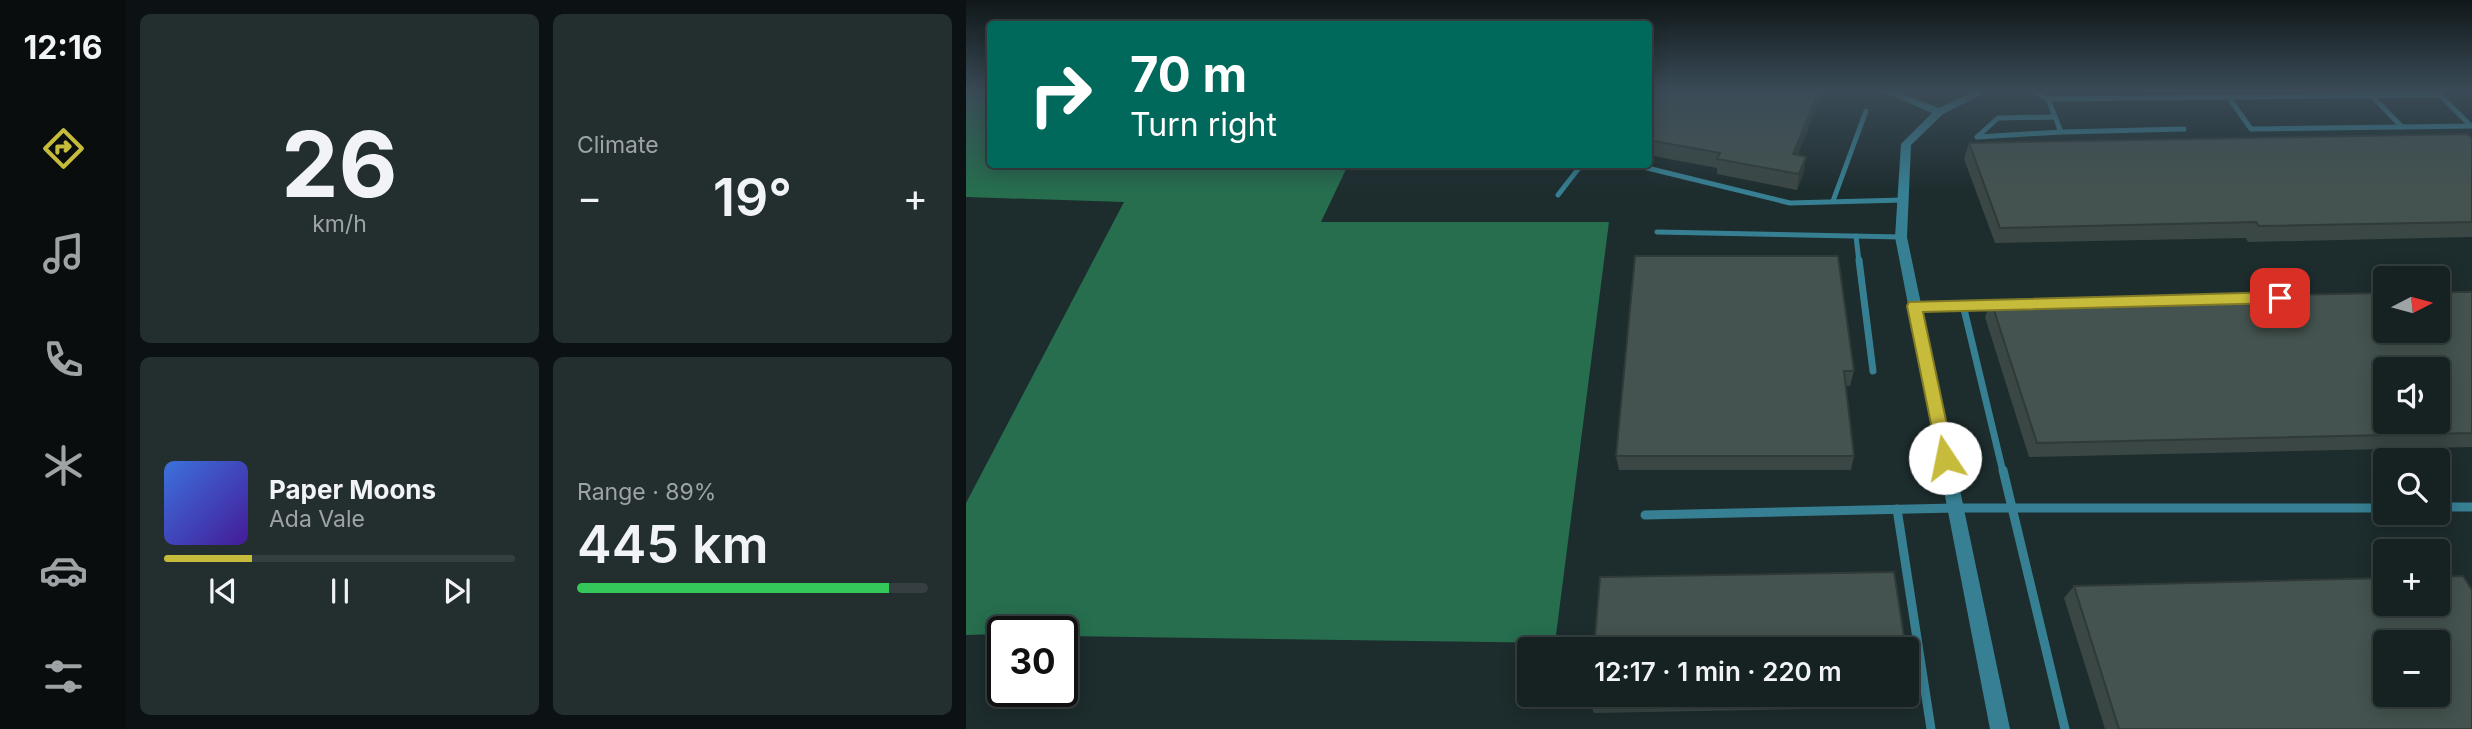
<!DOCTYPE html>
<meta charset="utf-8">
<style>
:root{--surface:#162122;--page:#232e2f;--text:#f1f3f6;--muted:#9ea3a5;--line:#353e40;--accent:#c7bb3b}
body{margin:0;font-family:Inter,sans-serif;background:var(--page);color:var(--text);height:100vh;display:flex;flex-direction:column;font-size:26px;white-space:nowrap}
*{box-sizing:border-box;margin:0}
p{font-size:23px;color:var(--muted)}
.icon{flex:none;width:38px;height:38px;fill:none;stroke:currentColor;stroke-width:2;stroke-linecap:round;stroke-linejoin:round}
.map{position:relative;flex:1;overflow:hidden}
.drawer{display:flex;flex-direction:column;gap:14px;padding:14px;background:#0c1213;width:840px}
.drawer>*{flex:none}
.guide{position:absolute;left:21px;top:21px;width:665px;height:147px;border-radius:7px;box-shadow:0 4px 18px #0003,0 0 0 2px var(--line);background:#00695c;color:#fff;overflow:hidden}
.needle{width:46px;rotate:84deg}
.buttons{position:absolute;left:1407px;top:266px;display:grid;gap:14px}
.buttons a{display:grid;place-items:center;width:77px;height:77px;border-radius:7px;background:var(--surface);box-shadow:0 4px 18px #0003,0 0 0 2px var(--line);font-size:35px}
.speed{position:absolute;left:21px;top:616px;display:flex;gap:14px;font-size:35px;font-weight:700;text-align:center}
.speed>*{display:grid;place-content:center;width:91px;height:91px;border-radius:50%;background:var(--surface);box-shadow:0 4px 18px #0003,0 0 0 2px var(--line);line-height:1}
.speed .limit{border:4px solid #111;border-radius:10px;background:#fff;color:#111}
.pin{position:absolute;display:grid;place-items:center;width:60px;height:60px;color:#fff;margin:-30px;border-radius:14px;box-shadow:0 4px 10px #0006}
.me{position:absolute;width:77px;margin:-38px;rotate:349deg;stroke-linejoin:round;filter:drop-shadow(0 0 5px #0008)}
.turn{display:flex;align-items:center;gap:24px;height:147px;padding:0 28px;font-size:32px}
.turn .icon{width:91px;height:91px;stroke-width:2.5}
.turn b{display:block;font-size:49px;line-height:60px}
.big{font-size:52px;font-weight:600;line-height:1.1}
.drawer .card{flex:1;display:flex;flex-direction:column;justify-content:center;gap:10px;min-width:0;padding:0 24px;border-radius:10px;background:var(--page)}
.drawer .dial{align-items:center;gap:0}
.dial b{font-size:91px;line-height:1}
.song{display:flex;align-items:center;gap:21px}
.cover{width:84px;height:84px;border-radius:10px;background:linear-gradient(135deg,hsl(220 70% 55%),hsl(260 70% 35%))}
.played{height:7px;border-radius:4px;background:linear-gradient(90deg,var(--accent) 25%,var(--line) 25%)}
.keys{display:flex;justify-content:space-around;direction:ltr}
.heat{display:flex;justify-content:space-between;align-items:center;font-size:38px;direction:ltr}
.charge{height:10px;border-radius:5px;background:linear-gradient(90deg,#34c759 89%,var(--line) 0)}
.drawer .tiles{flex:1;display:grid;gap:14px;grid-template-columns:repeat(2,1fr)}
.trip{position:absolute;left:551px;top:637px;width:402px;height:70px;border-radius:7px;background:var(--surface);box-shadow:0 4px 18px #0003,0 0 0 2px var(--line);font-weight:600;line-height:70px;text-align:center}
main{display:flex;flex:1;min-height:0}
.menu{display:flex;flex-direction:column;width:126px;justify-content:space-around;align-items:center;background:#090d0e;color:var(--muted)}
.menu .icon{width:49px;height:49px}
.menu .active{color:var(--accent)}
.menu b{font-size:32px;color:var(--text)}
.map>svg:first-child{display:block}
.forest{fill:#266e4e}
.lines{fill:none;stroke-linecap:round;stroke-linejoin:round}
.service-far2{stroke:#378093;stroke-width:5}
.service-far1{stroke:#378093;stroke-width:7}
.service{stroke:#378093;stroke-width:9}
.minor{fill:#378093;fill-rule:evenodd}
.wall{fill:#3a4744}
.shaded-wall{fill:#303a37}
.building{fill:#44534f;stroke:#303a37;stroke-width:2;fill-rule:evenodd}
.route{fill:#c7bb3b;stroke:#817a26;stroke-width:2}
</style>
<main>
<nav class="menu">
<b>12:16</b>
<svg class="icon active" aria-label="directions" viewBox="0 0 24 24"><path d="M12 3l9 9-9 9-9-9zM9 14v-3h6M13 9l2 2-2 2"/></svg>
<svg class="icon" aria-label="music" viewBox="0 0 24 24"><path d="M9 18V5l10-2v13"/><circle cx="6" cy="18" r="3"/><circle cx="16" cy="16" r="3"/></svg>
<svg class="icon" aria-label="phone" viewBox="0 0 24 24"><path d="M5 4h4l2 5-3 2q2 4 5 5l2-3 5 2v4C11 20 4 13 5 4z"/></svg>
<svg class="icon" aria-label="climate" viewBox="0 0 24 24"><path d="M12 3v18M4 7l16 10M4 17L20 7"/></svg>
<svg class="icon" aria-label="car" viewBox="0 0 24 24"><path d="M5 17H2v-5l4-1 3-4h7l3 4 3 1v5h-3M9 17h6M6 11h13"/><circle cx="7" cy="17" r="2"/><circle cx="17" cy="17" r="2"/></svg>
<svg class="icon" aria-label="filters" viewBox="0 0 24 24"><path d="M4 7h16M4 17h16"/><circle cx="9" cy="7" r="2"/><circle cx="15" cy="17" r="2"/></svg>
</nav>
<section class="drawer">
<div class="tiles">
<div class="card dial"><b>26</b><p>km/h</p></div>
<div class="card"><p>Climate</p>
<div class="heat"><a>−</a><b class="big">19°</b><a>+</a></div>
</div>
<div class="card">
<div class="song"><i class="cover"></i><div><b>Paper Moons</b><p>Ada Vale</p></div></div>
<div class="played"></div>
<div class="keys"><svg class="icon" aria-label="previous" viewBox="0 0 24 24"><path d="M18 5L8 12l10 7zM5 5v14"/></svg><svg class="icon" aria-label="pause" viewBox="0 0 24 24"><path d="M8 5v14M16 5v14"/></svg><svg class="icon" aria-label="next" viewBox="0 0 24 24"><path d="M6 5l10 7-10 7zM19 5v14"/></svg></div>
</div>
<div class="card"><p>Range · 89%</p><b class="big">445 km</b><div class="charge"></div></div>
</div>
</section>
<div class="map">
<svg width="1506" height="729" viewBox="0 0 1506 729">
<rect width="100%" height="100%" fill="#1d2c2d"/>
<!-- forest -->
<polygon class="forest" points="0,91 24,91 24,164 382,165 355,222 643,222 589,643 96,636 96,632 0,635 0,503 158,202 0,197"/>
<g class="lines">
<!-- service-far2 -->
<g class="service-far2">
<polyline points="1068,91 1082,99 1474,95 1505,126 1285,129 1263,98"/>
<polyline points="1406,96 1436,127"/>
<polyline points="1082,99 1095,132 1218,129"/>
<polyline points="1089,117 1032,118 1011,137 1095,132"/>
<polyline points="665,164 824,203 937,200"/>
<polyline points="592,195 616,164"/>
<polyline points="867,201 900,111"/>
<polyline points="691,232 935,237"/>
<polyline points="890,236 893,262"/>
</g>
<!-- service-far1 -->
<g class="service-far1">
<polyline points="893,260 907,371"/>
<polyline points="997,305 1037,472"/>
<polyline points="949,306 1032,304"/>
</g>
<!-- service -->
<g class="service">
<polyline points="1037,470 1099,729"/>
<polyline points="1472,507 1506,507"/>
<polyline points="931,509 965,729"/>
<polyline points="679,515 989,508 1419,508"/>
</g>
<!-- minor -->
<polygon class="minor" points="915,91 929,91 973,108 1009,91 1022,91 977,114 945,145 941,237 1044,729 1024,729 929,237 935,144 966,113"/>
</g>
<!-- wall -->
<g class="wall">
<polygon points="682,91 831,155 838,172 831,190 751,174 751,168 682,155"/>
<polygon points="1506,138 1506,237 1282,242 1280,238 1029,243 998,159 1003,143"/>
<polygon points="669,256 888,371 884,386 880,386 888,456 885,470 653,470 650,456"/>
<polygon points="1506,292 1506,447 1063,457 1019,317 1025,301"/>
<polygon points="1108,586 1506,729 1139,729 1098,598"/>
<polygon points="948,698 942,707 628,713 624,704"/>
</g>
<!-- shaded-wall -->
<g class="shaded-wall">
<polygon points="853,91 857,91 826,170 827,154"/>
<polygon points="840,157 838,172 831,190 833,174"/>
</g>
<!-- building -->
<g class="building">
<polygon points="682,91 853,91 827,154 840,157 833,174 751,159 754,153 682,140"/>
<polygon points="1502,134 1506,138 1506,222 1293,226 1290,222 1034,228 1003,143"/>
<polygon points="669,256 872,256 888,371 878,371 888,456 650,456"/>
<path d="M1472,292H1506V433L1071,443L1025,301L1419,293V331H1472ZM1419,369H1472V422H1419Z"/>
<polygon points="928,572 940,649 628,649 634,577"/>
<path d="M1497,576L1506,590V729H1153L1108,586L1419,578V604H1472V577ZM1419,642H1472V695H1419Z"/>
<polygon points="942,657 948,698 624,704 625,695 942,695"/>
</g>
<!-- sky -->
<linearGradient id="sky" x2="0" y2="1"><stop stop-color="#101819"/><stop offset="0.47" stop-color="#3a4b57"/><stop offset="1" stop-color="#3a4b57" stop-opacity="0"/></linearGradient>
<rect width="1506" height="193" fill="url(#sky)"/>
<!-- route -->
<polygon class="route" points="1314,292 1321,298 1314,303 957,312 988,458 985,463 973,463 941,306 943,302"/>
</svg>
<div class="buttons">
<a><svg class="needle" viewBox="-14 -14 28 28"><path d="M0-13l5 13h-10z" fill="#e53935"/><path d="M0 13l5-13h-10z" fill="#9ea3a5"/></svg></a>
<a><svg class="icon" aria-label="sound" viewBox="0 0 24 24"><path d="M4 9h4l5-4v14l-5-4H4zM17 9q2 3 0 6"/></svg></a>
<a><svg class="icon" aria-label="search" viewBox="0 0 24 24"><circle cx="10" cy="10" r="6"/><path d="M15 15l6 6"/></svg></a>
<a>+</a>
<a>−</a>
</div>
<div class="speed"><div class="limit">30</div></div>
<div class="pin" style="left:1314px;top:298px;background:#d93025"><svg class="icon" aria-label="arrive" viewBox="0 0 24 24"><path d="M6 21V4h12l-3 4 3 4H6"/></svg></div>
<svg class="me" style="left:979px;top:458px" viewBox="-20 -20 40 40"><circle r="19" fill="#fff"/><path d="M0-13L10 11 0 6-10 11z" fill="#c7bb3b"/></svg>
<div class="trip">12:17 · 1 min · 220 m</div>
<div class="guide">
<div class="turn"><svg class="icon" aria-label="right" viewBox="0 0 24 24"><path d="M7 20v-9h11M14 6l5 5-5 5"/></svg><div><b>70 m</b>Turn right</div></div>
</div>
</div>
</main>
